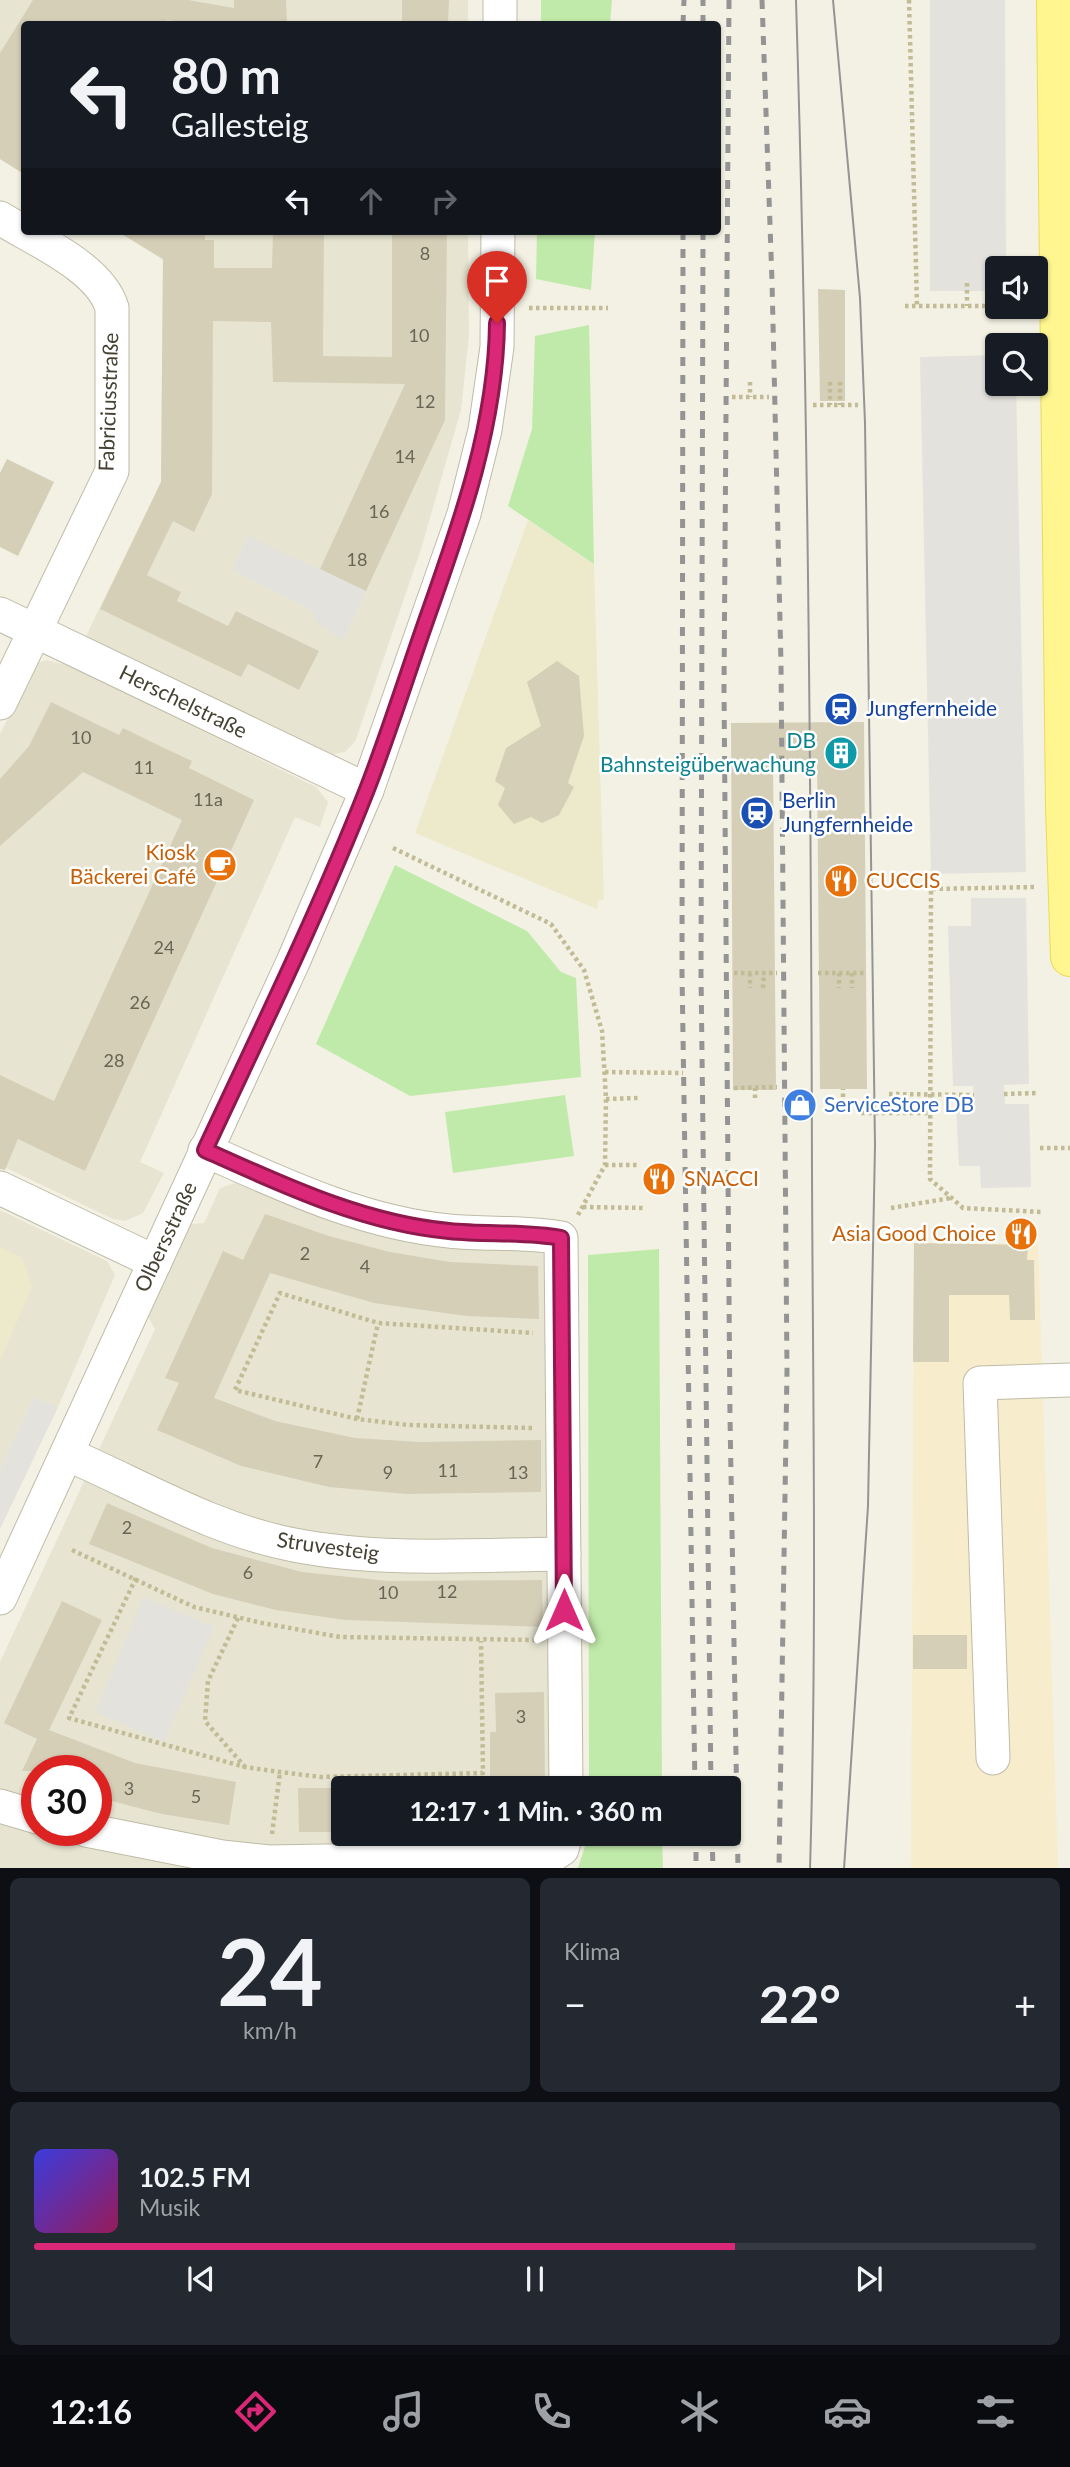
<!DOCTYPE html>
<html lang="de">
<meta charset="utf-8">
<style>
:root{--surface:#171b24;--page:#242831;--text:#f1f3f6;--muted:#9ea1a6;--line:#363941;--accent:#db2777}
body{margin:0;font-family:Lato,sans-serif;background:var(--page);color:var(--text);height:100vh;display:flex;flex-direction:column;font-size:26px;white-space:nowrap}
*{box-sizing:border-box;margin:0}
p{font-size:23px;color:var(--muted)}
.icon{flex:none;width:38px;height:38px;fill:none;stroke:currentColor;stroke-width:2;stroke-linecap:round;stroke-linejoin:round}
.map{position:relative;height:1868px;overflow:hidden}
.sheet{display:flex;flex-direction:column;gap:10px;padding:10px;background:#0d0f14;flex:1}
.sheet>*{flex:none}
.banner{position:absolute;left:21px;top:21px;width:700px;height:214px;border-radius:7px;box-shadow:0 2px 5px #0004;background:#171b24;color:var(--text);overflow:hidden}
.tools{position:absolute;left:985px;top:256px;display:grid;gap:14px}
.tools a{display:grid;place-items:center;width:63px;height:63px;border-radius:7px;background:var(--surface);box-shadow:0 2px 5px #0004;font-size:35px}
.speed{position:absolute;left:21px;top:1755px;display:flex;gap:14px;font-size:35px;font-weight:700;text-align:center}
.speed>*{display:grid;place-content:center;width:91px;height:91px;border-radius:50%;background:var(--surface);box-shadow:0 2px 5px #0004;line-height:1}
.speed .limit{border:10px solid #d22;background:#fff;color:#111}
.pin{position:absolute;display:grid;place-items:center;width:60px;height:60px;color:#fff;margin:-72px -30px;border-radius:50% 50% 50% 0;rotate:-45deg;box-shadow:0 0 7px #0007}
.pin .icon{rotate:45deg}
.me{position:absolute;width:77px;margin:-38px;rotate:0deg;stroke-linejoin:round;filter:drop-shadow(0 0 5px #0008)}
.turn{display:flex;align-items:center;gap:24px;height:147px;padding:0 35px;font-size:32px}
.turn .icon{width:91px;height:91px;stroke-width:2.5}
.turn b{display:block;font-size:49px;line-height:60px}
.lanes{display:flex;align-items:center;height:66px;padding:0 35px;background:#0003;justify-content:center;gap:35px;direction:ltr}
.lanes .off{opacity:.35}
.big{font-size:52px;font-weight:700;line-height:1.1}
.sheet .widget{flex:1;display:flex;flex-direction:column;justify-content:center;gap:10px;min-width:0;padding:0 24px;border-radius:10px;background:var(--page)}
.sheet .dial{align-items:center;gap:0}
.dial b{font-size:91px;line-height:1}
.song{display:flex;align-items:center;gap:21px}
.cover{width:84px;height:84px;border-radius:10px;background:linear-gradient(135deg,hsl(240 70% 55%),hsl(330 70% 35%))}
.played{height:7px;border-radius:4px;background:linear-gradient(90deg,var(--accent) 70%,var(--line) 70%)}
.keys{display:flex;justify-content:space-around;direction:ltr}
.heat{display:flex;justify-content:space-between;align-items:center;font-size:38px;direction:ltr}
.sheet .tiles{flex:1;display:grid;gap:10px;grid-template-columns:1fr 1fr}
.widget:last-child{grid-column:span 2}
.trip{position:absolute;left:331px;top:1776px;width:410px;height:70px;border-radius:7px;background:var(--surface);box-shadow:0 2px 5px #0004;font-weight:700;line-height:70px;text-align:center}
.tab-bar{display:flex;height:112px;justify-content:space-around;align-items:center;background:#090b0e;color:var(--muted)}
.tab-bar .icon{width:49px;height:49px}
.tab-bar .active{color:var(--accent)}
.tab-bar b{font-size:32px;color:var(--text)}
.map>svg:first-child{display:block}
.residential{fill:#e7e5d1}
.commercial{fill:#f7edcd}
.education{fill:#edeacc}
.green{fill:#c0eaa9}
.parking{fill:#e3e2dc}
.building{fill:#d5cfb8}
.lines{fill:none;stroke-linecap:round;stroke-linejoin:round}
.minor-casing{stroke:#bfbba6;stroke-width:35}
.major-casing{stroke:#eadb5b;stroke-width:40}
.path{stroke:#c1bb96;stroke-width:4.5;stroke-dasharray:3.5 3.5;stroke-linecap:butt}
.minor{stroke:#fff;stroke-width:33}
.major{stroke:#fff690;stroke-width:38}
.tram{stroke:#949494;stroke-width:2}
.rail{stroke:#949494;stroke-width:5;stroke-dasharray:9 9;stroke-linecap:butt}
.route-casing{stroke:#8e194d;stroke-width:18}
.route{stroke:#db2777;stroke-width:12}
.labels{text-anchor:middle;stroke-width:5;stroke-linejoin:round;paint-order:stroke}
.number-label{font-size:18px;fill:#696554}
.street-label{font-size:21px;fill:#454233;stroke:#fff}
.transit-label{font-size:21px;fill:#164399;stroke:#fff;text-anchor:start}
.culture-label{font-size:21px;fill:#0d838f;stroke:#fff;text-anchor:end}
.food-label{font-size:21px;fill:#c56008;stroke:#fff;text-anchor:end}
.shop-label{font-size:21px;fill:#366cbe;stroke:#fff;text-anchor:start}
</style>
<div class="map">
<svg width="1070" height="1869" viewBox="0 0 1070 1869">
<rect width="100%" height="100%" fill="#f3f1e3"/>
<!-- residential -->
<g class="residential">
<polygon points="0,0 468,0 468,24 24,24 24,174 0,159"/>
<polygon points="117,231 468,231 469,336 461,410 422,546 355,742 345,752 333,754 319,748 85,638 161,482 163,260"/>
<polygon points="47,660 73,667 316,787 328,802 320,827 295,817 140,1162 164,1173 143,1213 125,1221 113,1219 0,1165 0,734 31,672 37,663"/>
<polygon points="238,1182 545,1250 557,1788 343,1788 343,1834 557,1834 552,1841 280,1847 226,1842 96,1817 96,1771 37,1771 37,1801 0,1790 0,1662 155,1329 148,1317 191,1224 204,1223 220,1188"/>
<polygon points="0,1210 107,1261 115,1275 58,1407 34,1397 0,1470"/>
<polygon points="0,1819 113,1849 219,1868 0,1868"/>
</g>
<!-- commercial -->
<polygon class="commercial" points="914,1243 1038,1244 1058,1868 911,1869"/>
<!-- education -->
<g class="education">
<polygon points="528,520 594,564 604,899 598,901 597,909 415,833"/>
<polygon points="0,1247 22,1258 32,1287 0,1360"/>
</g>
<!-- green -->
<g class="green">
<polygon points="541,0 612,0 610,24 541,24"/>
<polygon points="537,231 595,231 591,290 536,279"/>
<polygon points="589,325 594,564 508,506 532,429 535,336"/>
<polygon points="395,865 527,931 561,972 576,978 581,1077 410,1096 316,1044"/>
<polygon points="565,1095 574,1156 453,1173 445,1112"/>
<polygon points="659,1249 662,1788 589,1788 588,1255"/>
<polygon points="589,1834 662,1834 663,1868 578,1868"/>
</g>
<!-- parking -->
<g class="parking">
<polygon points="930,0 1005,0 1006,268 998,268 997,291 930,291"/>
<polygon points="997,355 998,383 1016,383 1026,872 931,874 920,357"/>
<polygon points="248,536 366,591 344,640 319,625 308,608 232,570"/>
<polygon points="971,898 1026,898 1029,1084 1004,1085 1005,1104 1029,1104 1031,1187 981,1188 980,1166 959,1166 956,1107 974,1106 974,1095 973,1086 953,1086 948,926 971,926"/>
<polygon points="34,1397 58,1407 0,1529 0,1470"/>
<polygon points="144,1597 214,1627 164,1742 95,1712"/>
</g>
<!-- building -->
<g class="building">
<polygon points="33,0 188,0 234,8 234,0 286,0 287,24 190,24 167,20 165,24 24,24 24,174 0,159 0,53"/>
<polygon points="402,0 449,0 448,24 402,24"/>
<polygon points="117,231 205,231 205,240 214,240 214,268 272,268 273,231 324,231 323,356 392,357 392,231 447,231 445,420 366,591 320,569 405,384 273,382 271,322 213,321 212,494 194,532 173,521 147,575 181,592 177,601 228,626 236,611 319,651 299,690 248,664 241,677 100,609 161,482 163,259"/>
<polygon points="818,289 845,290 845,401 820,401"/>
<polygon points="7,459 54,482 18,556 0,547 0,473"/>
<polygon points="557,661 579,676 584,736 568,783 574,787 559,815 542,823 531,817 514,824 498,805 505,788 495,781 506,748 541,726 527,682"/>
<polygon points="51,702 119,735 123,728 160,746 192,761 189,768 254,800 85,1171 18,1139 5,1170 0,1169 0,1075 54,1101 182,820 83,772 0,846 0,779 29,746"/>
<polygon points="864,722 867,1089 820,1089 817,760 773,760 776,1090 733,1090 731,723"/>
<polygon points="265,1214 329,1236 390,1252 450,1262 538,1266 539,1319 466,1316 374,1303 270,1273 214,1398 275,1421 355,1438 420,1442 541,1440 541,1492 406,1494 329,1487 241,1466 157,1430 179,1383 165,1378 223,1251 243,1260"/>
<polygon points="914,1243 1028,1245 1027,1260 1034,1260 1035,1320 1010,1320 1009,1295 949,1295 949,1362 913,1362"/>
<polygon points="107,1503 212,1548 302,1572 388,1581 542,1580 543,1627 345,1620 276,1610 213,1594 89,1544"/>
<polygon points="62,1601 102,1620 49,1730 135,1763 236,1782 229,1825 162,1814 96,1797 96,1771 22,1771 37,1739 4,1723"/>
<rect x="913" y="1635" width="54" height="34"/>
<polygon points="544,1692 545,1788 490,1788 490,1732 496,1732 495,1693"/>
<polygon points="298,1788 343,1788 343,1832 299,1832"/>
</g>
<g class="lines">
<defs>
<g id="minor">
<polyline points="500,24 500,0"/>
<path d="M0,218C35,240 100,267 112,308V471L0,703"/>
<polyline points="0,614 367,790"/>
<path d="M205,1150C283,1185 363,1223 449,1231C486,1235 524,1231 561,1238L566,1788"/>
<polyline points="0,1188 155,1262"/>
<path d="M67,1454C141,1486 214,1530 294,1545C382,1562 474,1555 564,1554"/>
<polyline points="0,1598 293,962 367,790 464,514 485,430 497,347 498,231"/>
<polyline points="993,1758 980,1383 1070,1380"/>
<polyline points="0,1806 37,1817"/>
<polyline points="86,1830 222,1857 269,1862 550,1857 562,1849 566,1834"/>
</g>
<polyline id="major" points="1056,0 1065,807 1070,957"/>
</defs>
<!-- minor casing -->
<use href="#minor" class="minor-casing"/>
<!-- major casing -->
<use href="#major" class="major-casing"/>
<!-- path -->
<g class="path">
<polyline points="909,0 917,306"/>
<polyline points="967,283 967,306"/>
<polyline points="905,306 998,306"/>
<polyline points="529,308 608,308"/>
<polyline points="750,382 750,397"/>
<polyline points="830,382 830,405"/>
<polyline points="840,382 840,405"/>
<polyline points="732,397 769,397"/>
<polyline points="813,405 858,405"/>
<polyline points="393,848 551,924 584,970 602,1031 606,1099 605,1165 578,1215"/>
<polyline points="1034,887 931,889 930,1179 963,1208 1042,1212"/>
<polyline points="734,973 777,973"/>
<polyline points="750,973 750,988"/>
<polyline points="818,973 866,973"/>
<polyline points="839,973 839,988"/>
<polyline points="852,973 852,988"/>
<polyline points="763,988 764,973"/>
<polyline points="605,1072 683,1073"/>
<polyline points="734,1088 777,1087"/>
<polyline points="889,1094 974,1095"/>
<polyline points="1004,1094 1038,1093"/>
<polyline points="843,1097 843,1089"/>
<polyline points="755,1098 755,1088"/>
<polyline points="606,1099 638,1098"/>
<polyline points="861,1113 930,1113"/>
<polyline points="1040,1148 1070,1148"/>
<polyline points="605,1165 638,1165"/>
<polyline points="583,1207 644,1208"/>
<polyline points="891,1208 951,1198"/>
<polyline points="357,1419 378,1323"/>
<polyline points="532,1428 408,1425 357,1419 235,1390 280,1293 378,1323 533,1333"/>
<polyline points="72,1550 194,1607 262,1623 340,1637 535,1640"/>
<polyline points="136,1578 69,1718 245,1767 280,1772 321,1777 483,1773 481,1641"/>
<polyline points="238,1618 208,1681 205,1721 245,1767"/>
<polyline points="272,1834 280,1772"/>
</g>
<!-- minor -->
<use href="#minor" class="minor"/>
<!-- major -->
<use href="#major" class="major"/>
<!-- tram -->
<g class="tram">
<path d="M796,0C808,391 811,782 812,1174C813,1405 817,1637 810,1869"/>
<polyline points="833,0 860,298 865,423 875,1145 868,1506 844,1869"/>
</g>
<!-- rail -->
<g class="rail">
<polyline points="729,0 724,688 730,1417 738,1869"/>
<polyline points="762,0 772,281 781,664 787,1371 779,1869"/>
<polyline points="683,24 684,0"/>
<polyline points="703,24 703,0"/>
<polyline points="683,231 682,973 695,1788"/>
<polyline points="703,231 701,973 711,1788"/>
<polyline points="696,1834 696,1869"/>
<polyline points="712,1834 713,1869"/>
</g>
</g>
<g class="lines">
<defs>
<path id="route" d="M497,323C496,426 460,525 426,621C406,678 388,736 366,792C318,914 260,1032 205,1150C283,1185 363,1223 449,1231C486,1235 524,1231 561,1238L564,1610"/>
</defs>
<!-- route casing -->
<use href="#route" class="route-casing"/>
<!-- route -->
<use href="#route" class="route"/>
</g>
<!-- icons -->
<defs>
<symbol id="station-disc" viewBox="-11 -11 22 22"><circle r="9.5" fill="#1a4fb4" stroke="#fff"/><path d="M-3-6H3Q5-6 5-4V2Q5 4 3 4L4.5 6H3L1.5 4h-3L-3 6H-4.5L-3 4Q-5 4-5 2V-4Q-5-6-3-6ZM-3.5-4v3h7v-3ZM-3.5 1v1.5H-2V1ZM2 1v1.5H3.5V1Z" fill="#fff"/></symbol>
<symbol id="building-disc" viewBox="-11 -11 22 22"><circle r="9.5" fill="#0f9aa8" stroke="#fff"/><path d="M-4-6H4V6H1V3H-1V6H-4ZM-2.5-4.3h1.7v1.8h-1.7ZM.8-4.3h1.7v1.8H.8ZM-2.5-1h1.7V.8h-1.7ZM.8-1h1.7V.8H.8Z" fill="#fff"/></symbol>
<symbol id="cafe-disc" viewBox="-11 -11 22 22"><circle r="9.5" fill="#e8710a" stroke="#fff"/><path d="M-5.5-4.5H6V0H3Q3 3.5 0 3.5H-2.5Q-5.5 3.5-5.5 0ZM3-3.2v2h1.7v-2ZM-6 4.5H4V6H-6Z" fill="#fff"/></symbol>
<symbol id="restaurant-disc" viewBox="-11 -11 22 22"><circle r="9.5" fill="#e8710a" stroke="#fff"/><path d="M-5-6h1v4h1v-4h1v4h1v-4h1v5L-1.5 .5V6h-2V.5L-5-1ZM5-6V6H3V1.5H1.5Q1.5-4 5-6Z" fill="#fff"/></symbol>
<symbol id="shop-disc" viewBox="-11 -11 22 22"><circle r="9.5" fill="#3f7fe0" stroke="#fff"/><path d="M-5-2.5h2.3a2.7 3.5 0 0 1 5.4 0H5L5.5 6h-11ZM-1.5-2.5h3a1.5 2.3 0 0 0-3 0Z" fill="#fff"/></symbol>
</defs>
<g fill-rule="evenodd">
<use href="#station-disc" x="822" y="690" width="38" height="38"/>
<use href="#building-disc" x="822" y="734" width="38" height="38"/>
<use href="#station-disc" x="738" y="794" width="38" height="38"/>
<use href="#cafe-disc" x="201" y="846" width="38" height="38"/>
<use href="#restaurant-disc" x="822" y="862" width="38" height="38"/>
<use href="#shop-disc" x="781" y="1086" width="38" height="38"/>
<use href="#restaurant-disc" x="640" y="1160" width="38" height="38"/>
<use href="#restaurant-disc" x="1002" y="1215" width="38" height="38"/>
</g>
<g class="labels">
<!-- number labels -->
<g class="number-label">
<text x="425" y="260">8</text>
<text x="419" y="342">10</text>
<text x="425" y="408">12</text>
<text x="405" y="463">14</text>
<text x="379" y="518">16</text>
<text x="357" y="566">18</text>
<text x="81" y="744">10</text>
<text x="144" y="774">11</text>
<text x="208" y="806">11a</text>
<text x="164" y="954">24</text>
<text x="140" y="1009">26</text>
<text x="114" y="1067">28</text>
<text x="305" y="1260">2</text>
<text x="365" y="1273">4</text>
<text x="318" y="1468">7</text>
<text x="448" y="1477">11</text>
<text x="388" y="1479">9</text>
<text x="518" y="1479">13</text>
<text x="127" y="1534">2</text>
<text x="248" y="1579">6</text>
<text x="447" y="1598">12</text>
<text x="388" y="1599">10</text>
<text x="521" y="1723">3</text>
<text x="129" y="1795">3</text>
<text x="196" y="1803">5</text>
</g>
<!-- street labels -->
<g class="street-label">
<text transform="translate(109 402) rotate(-88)" y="7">Fabriciusstraße</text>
<text transform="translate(183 702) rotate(26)" y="7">Herschelstraße</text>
<text transform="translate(166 1237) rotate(-65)" y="7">Olbersstraße</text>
<text transform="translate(328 1547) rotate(8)" y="7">Struvesteig</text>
</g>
<!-- transit labels -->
<g class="transit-label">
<text x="866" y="716">Jungfernheide</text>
<text x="782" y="808">Berlin<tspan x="782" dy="24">Jungfernheide</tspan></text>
</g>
<!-- culture labels -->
<g class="culture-label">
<text x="816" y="748">DB<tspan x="816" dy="24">Bahnsteigüberwachung</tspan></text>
</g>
<!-- food labels -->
<g class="food-label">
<text x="196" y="860">Kiosk<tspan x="196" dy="24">Bäckerei Café</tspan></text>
<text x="866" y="888" text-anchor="start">CUCCIS</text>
<text x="684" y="1186" text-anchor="start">SNACCI</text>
<text x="996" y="1241">Asia Good Choice</text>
</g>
<!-- shop labels -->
<g class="shop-label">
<text x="824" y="1112">ServiceStore DB</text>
</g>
</g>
</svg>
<div class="tools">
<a><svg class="icon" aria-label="sound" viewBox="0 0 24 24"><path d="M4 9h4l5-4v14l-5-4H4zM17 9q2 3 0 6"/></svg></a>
<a><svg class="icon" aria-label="search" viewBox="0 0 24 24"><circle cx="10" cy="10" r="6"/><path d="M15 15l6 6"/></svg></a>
</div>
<div class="speed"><div class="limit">30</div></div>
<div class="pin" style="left:497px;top:323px;background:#d93025"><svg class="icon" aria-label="arrive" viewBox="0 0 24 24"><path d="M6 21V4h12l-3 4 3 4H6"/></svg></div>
<svg class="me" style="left:564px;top:1610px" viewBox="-20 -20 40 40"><path d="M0-17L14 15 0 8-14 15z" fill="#db2777" stroke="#fff" stroke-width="4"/></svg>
<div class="trip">12:17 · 1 Min. · 360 m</div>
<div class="banner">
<div class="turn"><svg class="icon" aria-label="left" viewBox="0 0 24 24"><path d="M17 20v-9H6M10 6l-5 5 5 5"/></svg><div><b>80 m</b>Gallesteig</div></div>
<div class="lanes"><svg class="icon" aria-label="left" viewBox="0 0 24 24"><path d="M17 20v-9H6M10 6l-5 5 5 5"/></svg><svg class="icon off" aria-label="ahead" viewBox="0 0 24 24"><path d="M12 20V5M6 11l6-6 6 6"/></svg><svg class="icon off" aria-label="right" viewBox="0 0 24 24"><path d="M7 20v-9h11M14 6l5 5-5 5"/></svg></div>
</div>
</div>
<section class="sheet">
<div class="tiles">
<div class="widget dial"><b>24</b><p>km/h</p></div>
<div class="widget"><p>Klima</p>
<div class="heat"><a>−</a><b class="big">22°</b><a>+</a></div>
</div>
<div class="widget">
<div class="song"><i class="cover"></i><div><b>102.5 FM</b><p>Musik</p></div></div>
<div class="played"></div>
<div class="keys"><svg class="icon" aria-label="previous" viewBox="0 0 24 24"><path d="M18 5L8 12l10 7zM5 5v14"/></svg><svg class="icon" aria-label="pause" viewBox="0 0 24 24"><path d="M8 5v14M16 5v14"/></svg><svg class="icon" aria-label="next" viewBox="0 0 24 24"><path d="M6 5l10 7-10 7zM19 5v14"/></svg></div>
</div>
</div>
</section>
<nav class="tab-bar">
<b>12:16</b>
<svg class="icon active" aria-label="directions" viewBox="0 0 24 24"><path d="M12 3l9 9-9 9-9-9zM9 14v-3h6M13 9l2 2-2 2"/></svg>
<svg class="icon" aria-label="music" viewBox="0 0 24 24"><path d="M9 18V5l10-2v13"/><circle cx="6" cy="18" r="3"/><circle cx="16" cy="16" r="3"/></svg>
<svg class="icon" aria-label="phone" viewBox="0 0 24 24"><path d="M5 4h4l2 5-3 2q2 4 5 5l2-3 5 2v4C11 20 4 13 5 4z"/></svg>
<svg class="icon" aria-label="climate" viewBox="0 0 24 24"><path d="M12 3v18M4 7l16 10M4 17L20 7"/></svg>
<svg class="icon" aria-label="car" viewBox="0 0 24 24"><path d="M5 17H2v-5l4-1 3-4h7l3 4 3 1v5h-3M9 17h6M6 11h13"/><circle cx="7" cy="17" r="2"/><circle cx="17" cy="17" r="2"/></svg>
<svg class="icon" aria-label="filters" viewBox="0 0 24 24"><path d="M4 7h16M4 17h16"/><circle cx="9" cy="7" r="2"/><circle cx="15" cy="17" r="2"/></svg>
</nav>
